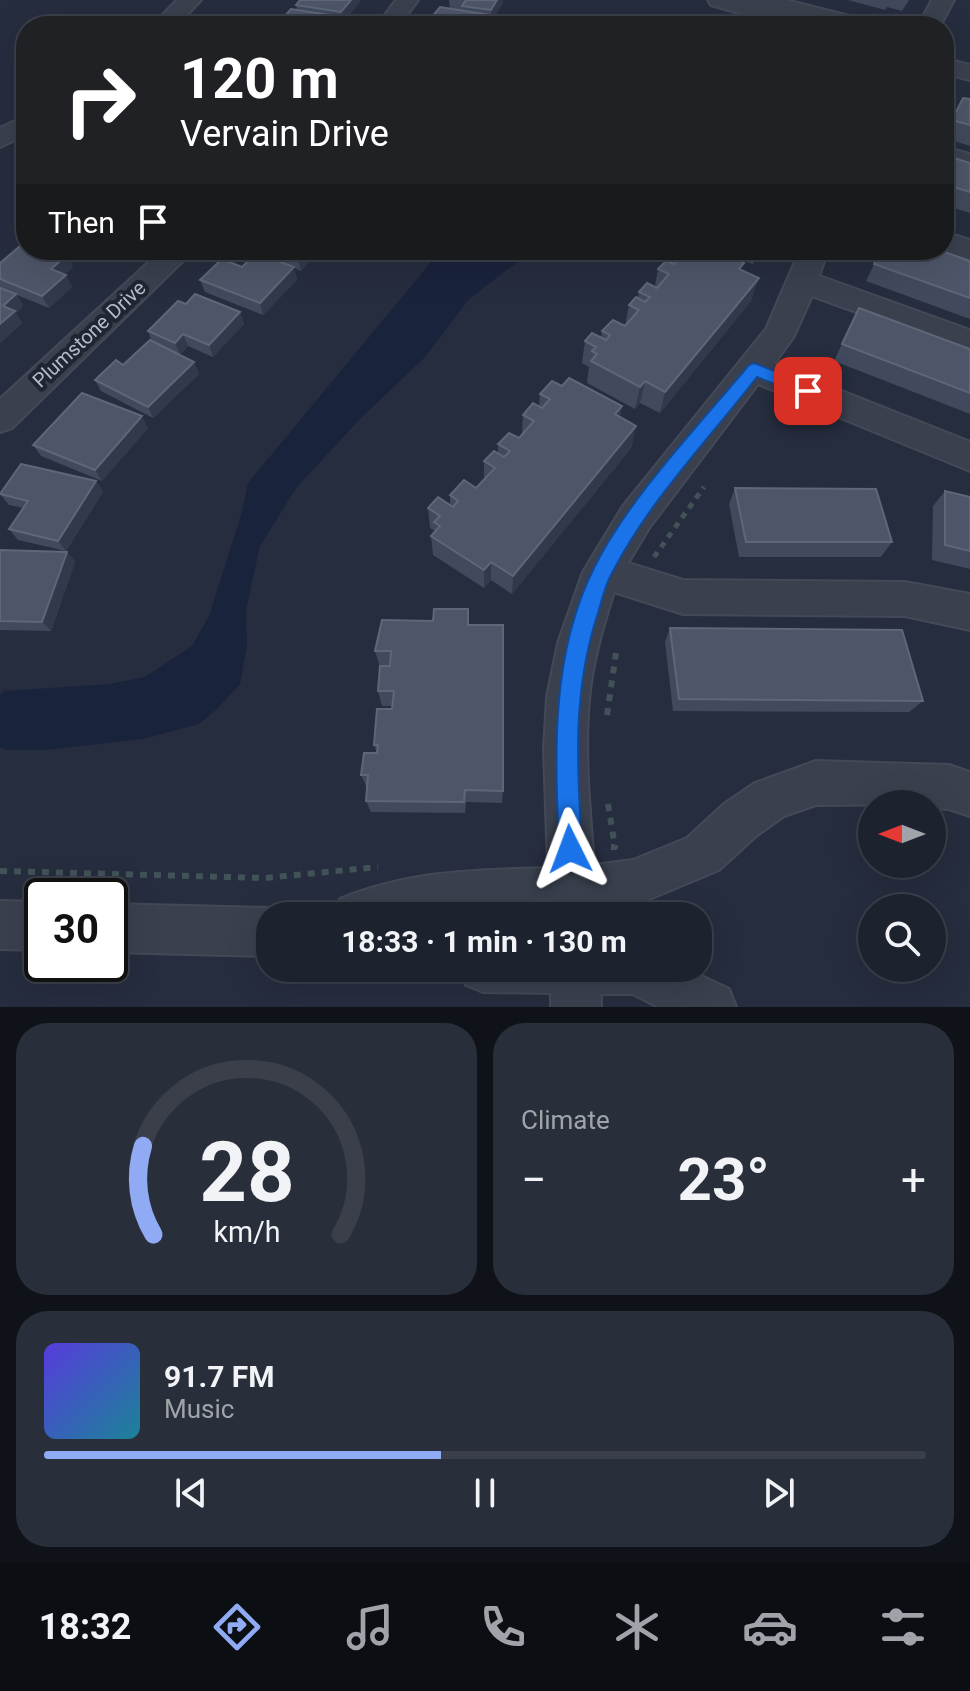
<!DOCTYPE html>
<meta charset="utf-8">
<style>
:root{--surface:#1c222e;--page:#292f3a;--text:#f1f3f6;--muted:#a0a4aa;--line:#3a3f4a;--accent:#90aaf3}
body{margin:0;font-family:Roboto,sans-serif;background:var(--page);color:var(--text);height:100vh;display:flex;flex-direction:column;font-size:30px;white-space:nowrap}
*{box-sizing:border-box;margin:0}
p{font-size:26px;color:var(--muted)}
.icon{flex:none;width:44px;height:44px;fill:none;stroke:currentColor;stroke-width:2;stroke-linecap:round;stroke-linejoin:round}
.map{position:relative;height:1007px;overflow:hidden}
.side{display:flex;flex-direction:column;gap:16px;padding:16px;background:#0f1319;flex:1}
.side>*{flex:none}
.hud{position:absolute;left:16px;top:16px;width:938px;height:244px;border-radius:32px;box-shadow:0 8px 32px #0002,0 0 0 2px var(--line);background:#202124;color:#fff;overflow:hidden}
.needle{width:52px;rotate:270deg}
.tools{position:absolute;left:858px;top:790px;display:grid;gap:16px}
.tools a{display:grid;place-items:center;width:88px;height:88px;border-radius:50%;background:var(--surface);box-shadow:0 8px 32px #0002,0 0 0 2px var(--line);font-size:40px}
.speed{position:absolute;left:24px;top:878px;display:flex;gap:16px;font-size:40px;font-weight:700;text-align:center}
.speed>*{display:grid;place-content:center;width:104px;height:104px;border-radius:50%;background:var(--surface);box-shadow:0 8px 32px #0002,0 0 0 2px var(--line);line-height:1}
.speed .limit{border:4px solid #111;border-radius:12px;background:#fff;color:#111}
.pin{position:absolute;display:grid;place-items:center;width:68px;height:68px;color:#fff;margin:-34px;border-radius:16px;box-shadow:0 4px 12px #0006}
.me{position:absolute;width:88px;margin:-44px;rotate:357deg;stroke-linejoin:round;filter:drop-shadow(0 0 6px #0008)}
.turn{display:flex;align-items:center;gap:28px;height:168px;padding:0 32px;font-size:36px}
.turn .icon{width:104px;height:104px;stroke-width:2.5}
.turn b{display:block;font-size:56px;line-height:68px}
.then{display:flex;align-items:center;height:76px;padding:0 32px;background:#0003;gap:16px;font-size:30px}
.big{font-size:60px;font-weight:700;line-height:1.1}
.side .widget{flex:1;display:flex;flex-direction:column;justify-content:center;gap:12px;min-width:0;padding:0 28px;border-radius:32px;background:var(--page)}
.side .dial{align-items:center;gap:0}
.dial svg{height:208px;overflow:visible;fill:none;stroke:var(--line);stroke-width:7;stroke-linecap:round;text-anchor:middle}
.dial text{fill:var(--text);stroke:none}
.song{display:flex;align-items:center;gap:24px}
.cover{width:96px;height:96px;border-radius:12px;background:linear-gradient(135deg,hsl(250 70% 55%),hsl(190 70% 35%))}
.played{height:8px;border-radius:4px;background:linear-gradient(90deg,var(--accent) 45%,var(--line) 45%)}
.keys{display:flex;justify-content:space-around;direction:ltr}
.heat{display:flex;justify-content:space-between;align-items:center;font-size:44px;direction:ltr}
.side .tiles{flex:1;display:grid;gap:16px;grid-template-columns:1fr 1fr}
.widget:last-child{grid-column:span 2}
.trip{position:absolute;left:256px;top:902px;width:456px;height:80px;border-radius:32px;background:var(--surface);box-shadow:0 8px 32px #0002,0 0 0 2px var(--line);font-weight:700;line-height:80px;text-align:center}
.tabs{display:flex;height:128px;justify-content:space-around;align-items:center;background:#0b0e12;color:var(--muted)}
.tabs .icon{width:56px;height:56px}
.tabs .on{color:var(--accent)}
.tabs b{font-size:36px;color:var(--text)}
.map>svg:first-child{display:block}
.water{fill:#19233c}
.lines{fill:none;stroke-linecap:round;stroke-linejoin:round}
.minor-casing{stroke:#434957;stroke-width:4}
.path-far2{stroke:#415357;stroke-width:3;stroke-dasharray:4 4;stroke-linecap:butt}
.path-far1{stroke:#415357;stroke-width:5;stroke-dasharray:6 6;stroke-linecap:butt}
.path{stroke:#415357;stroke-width:6;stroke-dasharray:7 7;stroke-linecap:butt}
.minor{fill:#3a404e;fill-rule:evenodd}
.wall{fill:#414a5c}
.shaded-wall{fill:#31394b}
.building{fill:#4d5668;stroke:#5e6677;stroke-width:2}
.route{fill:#1a73e8;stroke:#114b97;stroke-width:2}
.labels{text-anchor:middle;stroke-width:8;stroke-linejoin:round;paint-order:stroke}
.street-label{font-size:20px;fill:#b6bbc9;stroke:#1f2533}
</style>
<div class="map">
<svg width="970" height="1007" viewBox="0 0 970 1007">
<rect width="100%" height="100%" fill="#262d3e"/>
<!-- water -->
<polygon class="water" points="441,250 533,250 469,299 425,357 361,418 296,488 260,546 246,610 247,646 240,684 217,709 199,724 142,739 46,750 7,750 0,747 0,695 4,691 110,684 145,677 192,646 209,616 242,512 248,483"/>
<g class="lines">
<defs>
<g id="minor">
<polygon points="177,0 201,0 176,26 152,26"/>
<polygon points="396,0 418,0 399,26 377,26"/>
<polygon points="708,0 786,0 869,21 872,26 834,26 791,15 794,19 791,24 783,26 711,5"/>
<polygon points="932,0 954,0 940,26 918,26"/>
<polygon points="944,58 970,65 970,80 944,73"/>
<polygon points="26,116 26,135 0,147 0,128"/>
<polygon points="944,147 970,154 970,171 944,164"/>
<polygon points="944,232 970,240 970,260 940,250 944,250"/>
<polygon points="162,250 194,250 12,428 0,432 0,399"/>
<path d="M800,250H828L819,276L970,330V353L812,296L794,336L774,364L970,442V471L758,384L649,528L628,563L683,580L905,582L970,594V630L905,616L683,614L614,592C603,627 592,663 589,700C584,755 590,810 594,865L633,860L687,838L724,804L755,783L816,761L949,765L970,772V816L949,809L932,808V804L816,805L784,816L756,836L719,870L633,906L596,911L597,916H333L340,899C409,871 474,870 548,868L544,749L547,697L558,643L583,572L623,506L766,329Z"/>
<polygon points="0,901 42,902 42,950 0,949"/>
<polygon points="110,904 270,908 287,916 270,916 270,956 110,952"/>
<polygon points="459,968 685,968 729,989 736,1007 658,1007 633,994 601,994 601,1007 551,1007 551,993 483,992 466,985"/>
</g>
</defs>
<!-- minor casing -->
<use href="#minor" class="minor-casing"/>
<!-- path-far2 -->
<polyline class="path-far2" points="884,23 895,26"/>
<!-- path-far1 -->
<polyline class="path-far1" points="654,557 704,487"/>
<!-- path -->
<g class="path">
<polyline points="607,715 616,653"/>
<polyline points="608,804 615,847 611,847"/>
<polyline points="0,871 265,878 378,867"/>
</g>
<!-- minor -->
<use href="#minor" class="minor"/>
</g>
<!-- wall -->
<g class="wall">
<polygon points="300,0 360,0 360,2 342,24 297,10 296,5"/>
<polygon points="449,0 503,0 503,3 490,22 490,26 432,26 431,18 462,11 450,8"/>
<polygon points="848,0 909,0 902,11 887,7 885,10"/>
<polygon points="963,98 970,99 970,146 944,138"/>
<polygon points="944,155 970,163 970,213 944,205"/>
<polygon points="73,250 115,250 102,262"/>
<polygon points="244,250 320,250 301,271 294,268 297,280 263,315 205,292 200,280 242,267 255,254"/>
<polygon points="674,250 762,250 753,264 735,258 742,271 751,301 660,413 640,403 635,409 587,383 589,367 582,363 585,341 601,337 602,331 625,326 629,305 638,298 639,292 655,286 658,269 669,262 671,253"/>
<polygon points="881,250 970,261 970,319 866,281"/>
<polygon points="67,255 73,267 65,274 72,287 49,308 17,295 23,306 16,313 22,323 0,343 0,263"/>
<polygon points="240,312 244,324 213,357 188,346 180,355 194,362 199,374 153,418 101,391 95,380 123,365 152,342 148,331"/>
<polygon points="842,344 970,349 970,414 834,361"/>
<polygon points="562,386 622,406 620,417 632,447 512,594 491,580 484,588 433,555 431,536 435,531 430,528 428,508 450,505 450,495 476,488 484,480 484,461 498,454 498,444 519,438 522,434 523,415 539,407 540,394"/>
<polygon points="148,428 102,481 41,456 33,445"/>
<polygon points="96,481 103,492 66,551 18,540 9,529 23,508 9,505 0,494"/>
<polygon points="735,488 892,542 881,557 739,557 729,504"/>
<polygon points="945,491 970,497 970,569 932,560 933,506"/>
<polygon points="0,550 67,552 75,562 51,631 0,630"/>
<polygon points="468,625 503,791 502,803 466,802 465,813 371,812 366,801 367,788 361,775 377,753 374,745 392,706 382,706 378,691 380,667 375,651"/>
<polygon points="670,628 923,701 909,712 673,711 665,642"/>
</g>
<!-- shaded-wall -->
<g class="shaded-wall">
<polygon points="351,0 360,0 360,2 342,24 341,12"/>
<polygon points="497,0 503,0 503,3 491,23 491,10"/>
<polygon points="490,15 490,26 484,26"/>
<polygon points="336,16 338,26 329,26"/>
<polygon points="97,250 115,250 102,262"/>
<polygon points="306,250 320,250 301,271 298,258"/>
<polygon points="758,250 762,250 753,264"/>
<polygon points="67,255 73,267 58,281 51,269"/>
<polygon points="294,267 297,280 263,315 260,303"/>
<polygon points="66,275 72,287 49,308 42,296"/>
<polygon points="759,278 751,301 660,413 665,392"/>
<polygon points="16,294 23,306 16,313 22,323 0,343 0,324 3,306"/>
<polygon points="240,312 244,324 213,357 209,345"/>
<polygon points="183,334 188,346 180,355 175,343"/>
<polygon points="194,362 199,374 153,418 148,407"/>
<polygon points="645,381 640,403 635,409 640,387"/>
<polygon points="622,406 618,427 615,414"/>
<polygon points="142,416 148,428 102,481 95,470"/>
<polygon points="636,426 632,447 512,594 513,576"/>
<polygon points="96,481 103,492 66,551 58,541"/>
<polygon points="67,552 75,562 51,631 42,622"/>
<polygon points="491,562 491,580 484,588 484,570"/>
</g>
<!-- building -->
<g class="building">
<polygon points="300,0 351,0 341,12 296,5"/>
<polygon points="466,0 497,0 491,10 462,6"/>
<polygon points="440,7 490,15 484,26 443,26 447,21 431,18"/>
<polygon points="291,9 336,16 329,26 276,26"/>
<polygon points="963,98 970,99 970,125 952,120"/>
<polygon points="944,155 970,163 970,192 944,184"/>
<polygon points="26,241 26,250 54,250 67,255 51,269 66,275 42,296 0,279 0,263"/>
<polygon points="275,250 306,250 298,258"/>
<polygon points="674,250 716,250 744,263 739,269 759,278 665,392 645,381 640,387 591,361 597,354 592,351 596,347 585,341 592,333 606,340 610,335 602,331 613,320 625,326 639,310 629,305 636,297 645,302 650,297 639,292 647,283 657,288 669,274 658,269 666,261 674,264 680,257 671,253"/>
<polygon points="881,250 939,250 970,261 970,298 874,264"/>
<polygon points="256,253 294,267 260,303 200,280 222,259 242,267"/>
<polygon points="0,288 16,294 3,306 15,311 0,324"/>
<polygon points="195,294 240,312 209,345 183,334 175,343 148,331 178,301 186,304"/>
<polygon points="859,308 970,349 970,393 842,344"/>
<polygon points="150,340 194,362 148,407 95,380 116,360 123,365"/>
<polygon points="569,378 622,406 615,414 636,426 513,576 491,562 484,570 431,536 440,526 434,522 440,516 428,508 438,497 453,507 458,501 450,495 464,480 476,488 495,468 484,461 494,451 504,457 510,451 498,444 509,433 519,438 534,421 523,415 533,403 542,408 550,399 540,394 552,381 562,386"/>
<polygon points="82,393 142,416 95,470 33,445"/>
<polygon points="21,464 96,481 58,541 9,529 28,501 0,494"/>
<polygon points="735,488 876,489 892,542 746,542"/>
<polygon points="945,491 970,497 970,551 945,545"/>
<polygon points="0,550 67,552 42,622 0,621"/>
<polygon points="434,609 468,609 468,625 503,625 503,791 465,790 464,802 366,801 368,775 361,775 364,753 377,753 378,745 374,745 377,709 392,709 394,691 378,691 380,666 390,666 391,651 375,651 382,620 433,621"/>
<polygon points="670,628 902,630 923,701 679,699"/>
</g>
<!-- route -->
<path class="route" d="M754,363L814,387L816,391L808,397L757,377C708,440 649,501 612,573C605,585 602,600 598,613C572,691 577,768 582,849L579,857L570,860L562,857L559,849C555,754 550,656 594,568C628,499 699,425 749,365Z"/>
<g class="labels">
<!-- street labels -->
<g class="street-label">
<text transform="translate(89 334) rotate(-43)" y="7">Plumstone Drive</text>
</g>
</g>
</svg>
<div class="tools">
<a><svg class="needle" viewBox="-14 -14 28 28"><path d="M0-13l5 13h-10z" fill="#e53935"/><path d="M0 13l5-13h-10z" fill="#a0a4aa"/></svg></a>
<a><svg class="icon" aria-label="search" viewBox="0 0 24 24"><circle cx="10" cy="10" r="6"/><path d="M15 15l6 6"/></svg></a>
</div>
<div class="speed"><div class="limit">30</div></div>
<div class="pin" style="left:808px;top:391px;background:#d93025"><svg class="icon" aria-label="arrive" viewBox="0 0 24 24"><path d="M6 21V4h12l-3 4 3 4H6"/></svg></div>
<svg class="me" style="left:570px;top:849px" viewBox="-20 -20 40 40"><path d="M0-17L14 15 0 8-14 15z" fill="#1a73e8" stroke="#fff" stroke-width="4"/></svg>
<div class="trip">18:33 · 1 min · 130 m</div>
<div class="hud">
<div class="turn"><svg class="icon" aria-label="right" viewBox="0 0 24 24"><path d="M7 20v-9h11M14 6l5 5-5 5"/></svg><div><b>120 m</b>Vervain Drive</div></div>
<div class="then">Then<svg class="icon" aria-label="arrive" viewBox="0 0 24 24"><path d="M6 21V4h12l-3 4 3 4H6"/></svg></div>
</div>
</div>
<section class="side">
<div class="tiles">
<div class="widget dial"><svg viewBox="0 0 100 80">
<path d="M14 69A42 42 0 1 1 86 69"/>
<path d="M14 69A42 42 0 0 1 10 35" stroke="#90aaf3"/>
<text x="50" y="56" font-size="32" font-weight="700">28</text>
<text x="50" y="72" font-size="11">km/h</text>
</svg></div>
<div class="widget"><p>Climate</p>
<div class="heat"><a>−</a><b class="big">23°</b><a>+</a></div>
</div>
<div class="widget">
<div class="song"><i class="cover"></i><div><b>91.7 FM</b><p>Music</p></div></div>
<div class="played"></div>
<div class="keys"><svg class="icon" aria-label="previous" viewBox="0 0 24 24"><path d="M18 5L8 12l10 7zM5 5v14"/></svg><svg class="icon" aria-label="pause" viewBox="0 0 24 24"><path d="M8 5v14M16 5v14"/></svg><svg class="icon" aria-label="next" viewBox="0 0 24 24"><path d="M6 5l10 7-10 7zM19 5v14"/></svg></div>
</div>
</div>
</section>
<nav class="tabs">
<b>18:32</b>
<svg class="icon on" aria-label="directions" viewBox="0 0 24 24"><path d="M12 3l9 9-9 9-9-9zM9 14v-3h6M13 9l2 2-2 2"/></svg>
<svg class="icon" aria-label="music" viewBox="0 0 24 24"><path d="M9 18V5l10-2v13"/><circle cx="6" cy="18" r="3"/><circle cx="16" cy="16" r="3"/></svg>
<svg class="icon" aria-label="phone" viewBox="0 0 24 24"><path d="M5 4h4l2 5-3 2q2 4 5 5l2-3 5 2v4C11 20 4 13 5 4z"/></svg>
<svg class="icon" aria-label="climate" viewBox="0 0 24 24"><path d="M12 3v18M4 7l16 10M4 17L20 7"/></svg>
<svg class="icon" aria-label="car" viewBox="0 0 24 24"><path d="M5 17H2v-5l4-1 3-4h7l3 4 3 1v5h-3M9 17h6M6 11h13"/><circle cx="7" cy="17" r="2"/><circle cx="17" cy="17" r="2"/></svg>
<svg class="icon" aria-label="filters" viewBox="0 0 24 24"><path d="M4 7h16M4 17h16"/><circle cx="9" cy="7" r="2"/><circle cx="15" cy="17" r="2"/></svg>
</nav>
